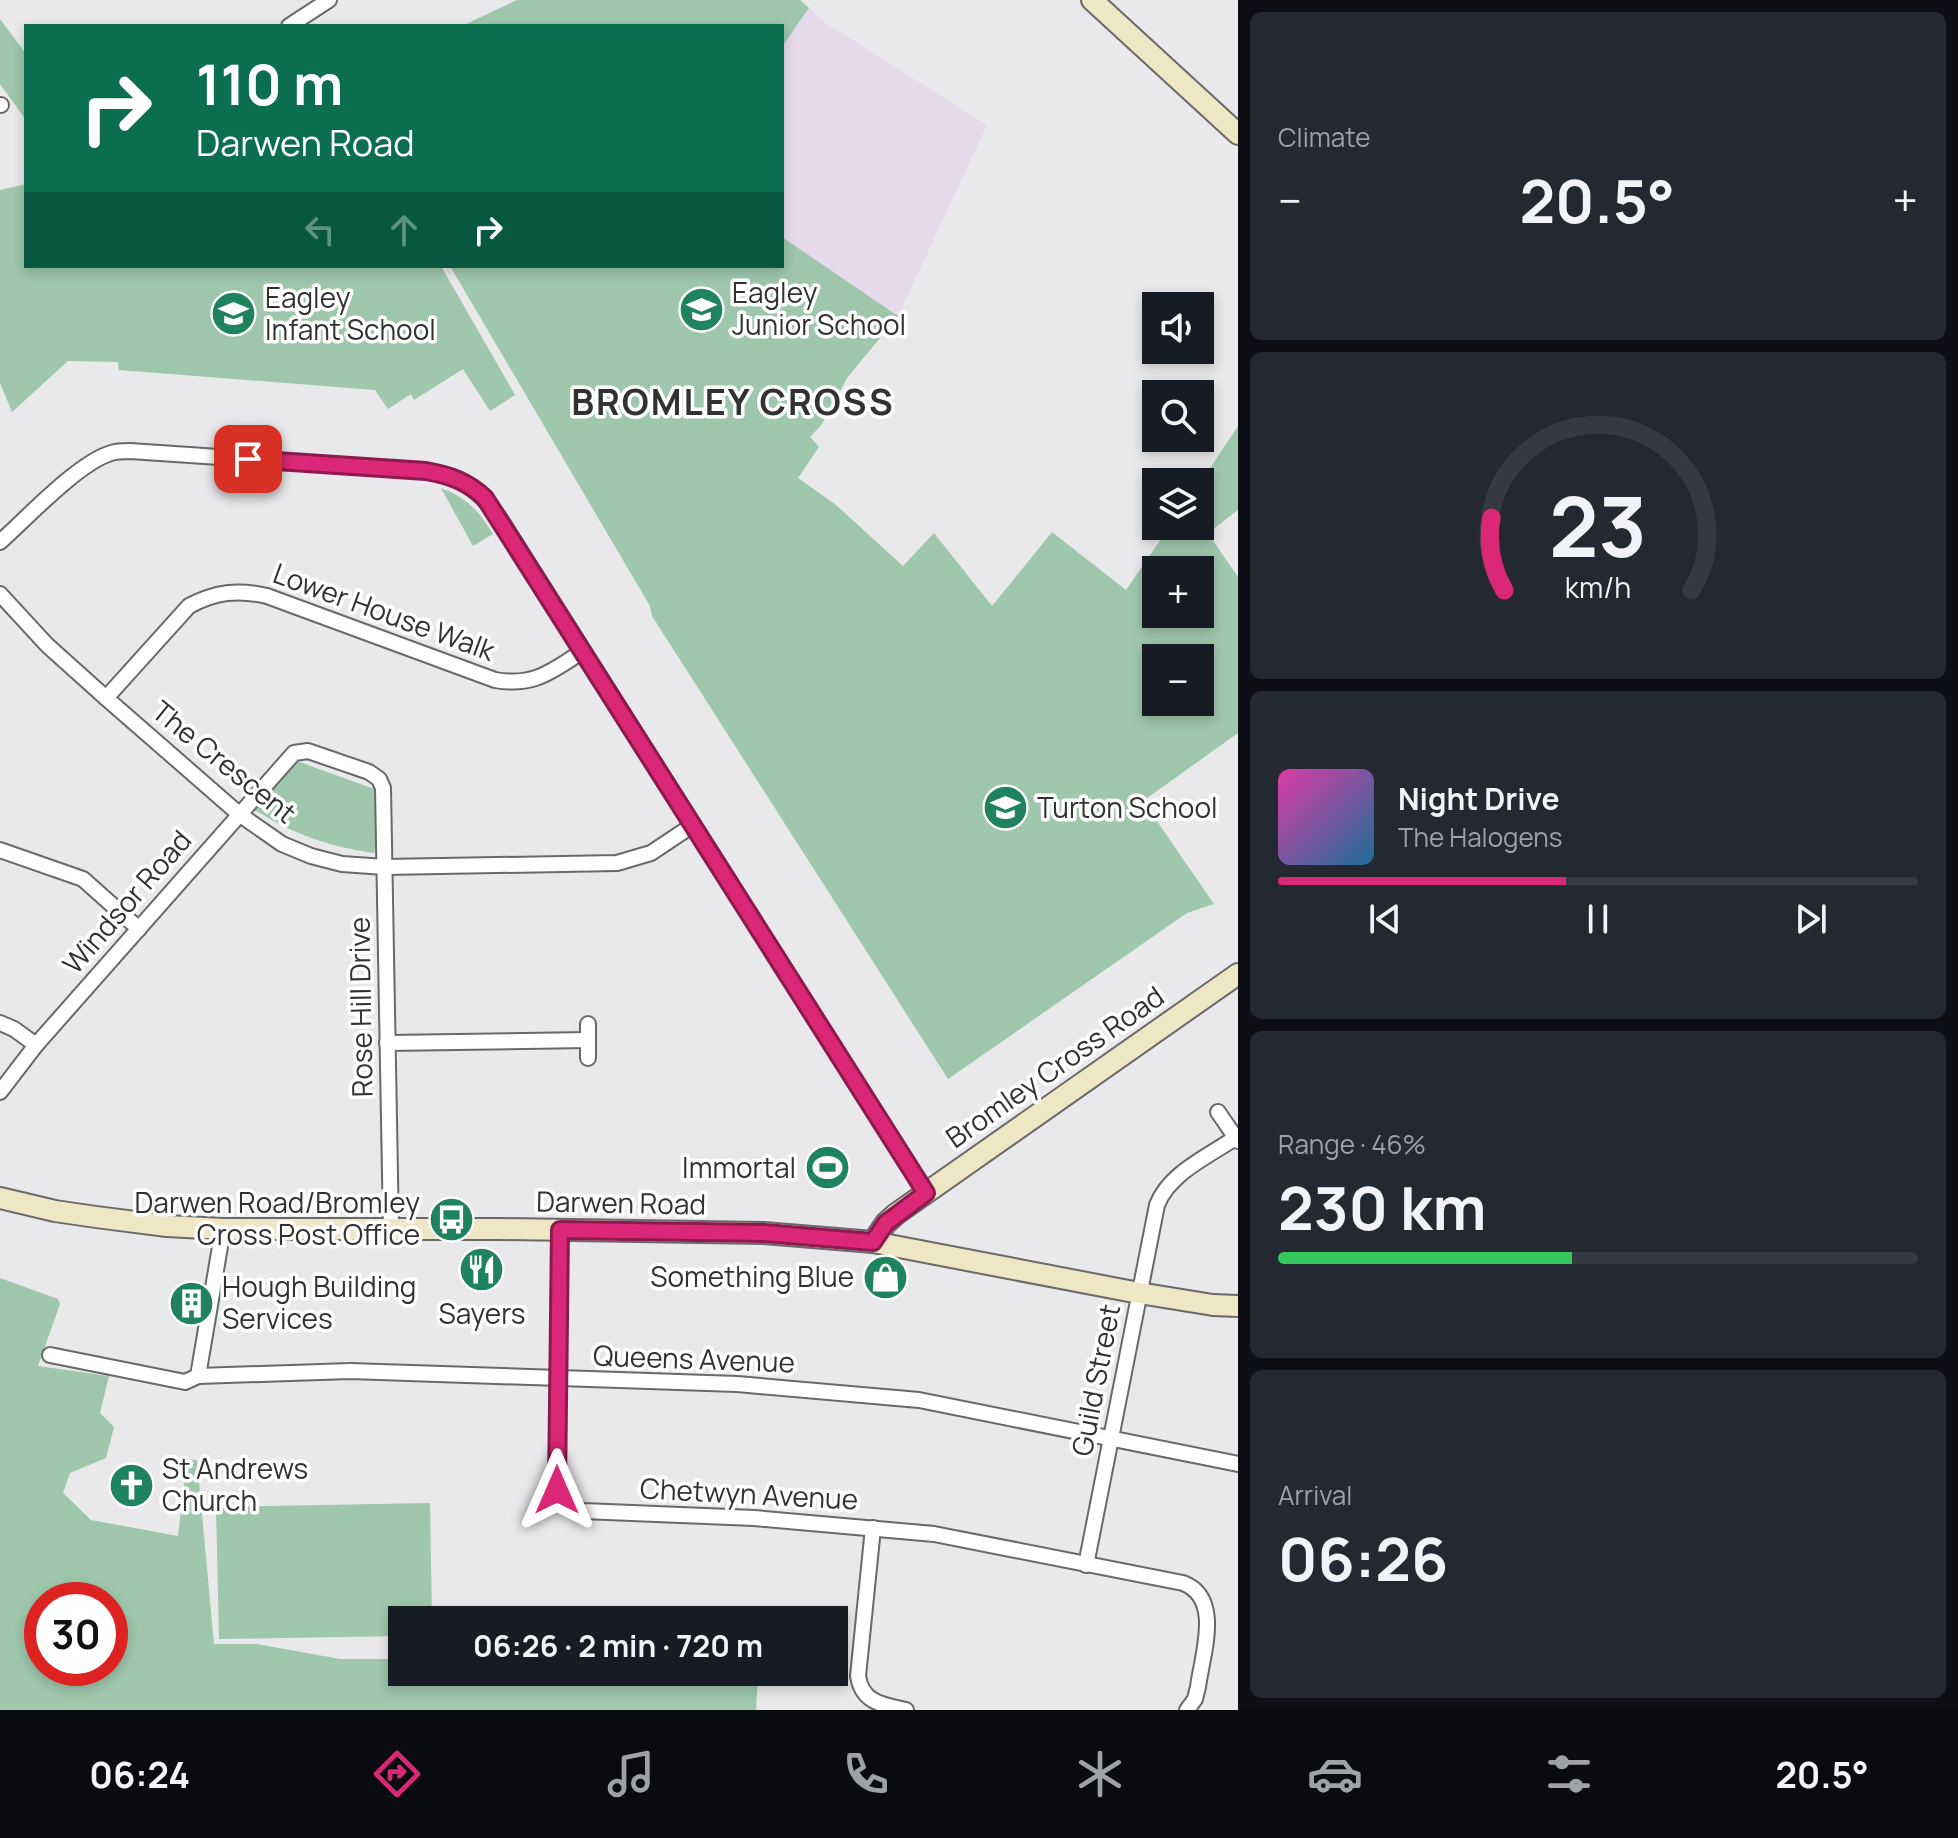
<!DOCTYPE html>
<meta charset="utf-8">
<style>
:root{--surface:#171b24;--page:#242831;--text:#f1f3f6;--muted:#9ea1a6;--line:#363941;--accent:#db2777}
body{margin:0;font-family:Manrope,sans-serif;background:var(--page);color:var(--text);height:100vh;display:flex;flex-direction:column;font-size:30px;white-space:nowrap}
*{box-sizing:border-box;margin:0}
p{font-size:26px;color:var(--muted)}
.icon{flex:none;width:44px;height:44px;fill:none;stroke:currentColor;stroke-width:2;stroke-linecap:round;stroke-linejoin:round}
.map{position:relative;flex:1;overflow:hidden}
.side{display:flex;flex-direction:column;gap:12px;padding:12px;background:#0d0f14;width:720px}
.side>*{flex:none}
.hud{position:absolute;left:24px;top:24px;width:760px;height:244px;border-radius:0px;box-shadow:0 4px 12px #0003;background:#0b6e4f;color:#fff;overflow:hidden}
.buttons{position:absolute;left:1142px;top:292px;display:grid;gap:16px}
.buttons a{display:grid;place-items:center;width:72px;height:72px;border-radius:0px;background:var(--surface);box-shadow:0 4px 12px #0003;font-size:40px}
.speed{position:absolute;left:24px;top:1582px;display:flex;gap:16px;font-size:40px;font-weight:700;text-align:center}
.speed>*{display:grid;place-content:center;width:104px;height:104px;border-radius:50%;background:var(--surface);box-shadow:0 4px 12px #0003;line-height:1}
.speed .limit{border:12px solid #d22;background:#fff;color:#111}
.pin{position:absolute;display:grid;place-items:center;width:68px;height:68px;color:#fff;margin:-34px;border-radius:16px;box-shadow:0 4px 12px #0006}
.me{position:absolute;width:88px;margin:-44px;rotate:0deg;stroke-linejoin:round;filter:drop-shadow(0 0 6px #0008)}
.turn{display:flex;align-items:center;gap:28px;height:168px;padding:0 40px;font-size:36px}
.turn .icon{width:104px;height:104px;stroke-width:2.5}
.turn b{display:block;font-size:56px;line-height:68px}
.lanes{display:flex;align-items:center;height:76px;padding:0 40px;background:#0003;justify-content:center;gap:40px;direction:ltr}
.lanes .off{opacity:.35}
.big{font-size:60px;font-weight:700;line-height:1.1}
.side .tile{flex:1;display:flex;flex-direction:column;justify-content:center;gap:12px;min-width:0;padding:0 28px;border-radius:12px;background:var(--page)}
.side .dial{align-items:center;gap:0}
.dial svg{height:208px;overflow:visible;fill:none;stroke:var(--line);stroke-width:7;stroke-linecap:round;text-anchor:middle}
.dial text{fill:var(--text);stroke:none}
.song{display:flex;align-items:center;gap:24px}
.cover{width:96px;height:96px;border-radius:12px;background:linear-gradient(135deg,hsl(320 70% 55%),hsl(200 70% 35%))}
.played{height:8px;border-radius:4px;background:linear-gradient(90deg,var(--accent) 45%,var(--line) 45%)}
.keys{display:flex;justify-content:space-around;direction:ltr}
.heat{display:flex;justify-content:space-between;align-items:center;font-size:44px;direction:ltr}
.charge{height:12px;border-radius:6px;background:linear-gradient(90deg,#34c759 46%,var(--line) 0)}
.trip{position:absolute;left:388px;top:1606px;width:460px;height:80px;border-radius:0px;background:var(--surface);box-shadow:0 4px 12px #0003;font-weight:700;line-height:80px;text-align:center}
.dock{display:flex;height:128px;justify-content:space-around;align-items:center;background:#090b0e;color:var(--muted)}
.dock .icon{width:56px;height:56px}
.dock .active{color:var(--accent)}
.dock b{font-size:36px;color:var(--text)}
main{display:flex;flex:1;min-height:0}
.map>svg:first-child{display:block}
.education{fill:#e8daed}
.green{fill:#9ec7ac;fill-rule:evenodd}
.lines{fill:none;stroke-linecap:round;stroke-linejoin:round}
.street-casing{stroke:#68696a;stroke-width:18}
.secondary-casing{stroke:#68696a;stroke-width:24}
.street{stroke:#fff;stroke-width:14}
.secondary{stroke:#efe6c3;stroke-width:20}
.route-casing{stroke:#8e194d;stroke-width:20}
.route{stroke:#db2777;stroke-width:14}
.labels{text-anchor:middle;stroke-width:7;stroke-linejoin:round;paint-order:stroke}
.poi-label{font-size:28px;fill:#323233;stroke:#fff;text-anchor:start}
.street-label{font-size:28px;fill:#323233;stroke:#fff}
.district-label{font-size:36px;font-weight:bold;letter-spacing:2px;fill:#323233;stroke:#fff}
</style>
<main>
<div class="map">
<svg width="1238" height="1710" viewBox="0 0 1238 1710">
<rect width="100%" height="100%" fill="#e9e9eb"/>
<!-- education -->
<polygon class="education" points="809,8 824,22 987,125 898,316 847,378 822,424 810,437 782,266 782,47"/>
<!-- green -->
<g class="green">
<polygon points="517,0 800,0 809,8 782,47 782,26 462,26"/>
<polygon points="0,19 26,54 26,120 0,84"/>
<polygon points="26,184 26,266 441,266 515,395 490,411 463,369 414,400 411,394 388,409 375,390 119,370 118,362 68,361 12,412 0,383 0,190"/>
<path d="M782,237L898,316L847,378L822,424L810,437L819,447L798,478L836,505L903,566L934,533L992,606L1052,532L1126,590L1170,526H1200V483L1238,426V510L1208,533L1238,577V733L1143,801L1214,904L1187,913L948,1079L652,616L650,606L450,266H782ZM1156,570H1200V614H1156ZM1156,658H1200V702H1156Z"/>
<path d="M441,488C467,498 479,511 493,534L473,546Z"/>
<path d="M294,760L377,790L378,841L374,853C330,847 293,834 255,810L258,801Z"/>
<path d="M0,1278L58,1299L60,1304L38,1366L109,1376L100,1413L114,1427L106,1458L70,1473L63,1493L91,1520L178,1536L187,1459L197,1460L214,1644H257L340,1659H402V1672H758L756,1710H0ZM42,1600H110V1668H42Z"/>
<polygon points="430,1503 432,1620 402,1620 402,1636 219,1639 216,1507"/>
<polygon points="468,1609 565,1609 726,1620 465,1620"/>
</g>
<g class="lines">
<defs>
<g id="street">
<polyline points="289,26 329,0"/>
<polyline points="0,105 1,105"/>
<path d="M0,542C27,518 78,463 111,453C117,451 124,451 130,451L426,471C460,477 480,490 500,519L926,1193"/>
<polyline points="0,594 47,645 106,698 239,814 282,844 311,856 342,864 385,867 617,863 651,853 693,825"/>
<path d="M106,698L189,606C215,592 238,589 267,596L495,680C534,687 552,671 583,651"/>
<polyline points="0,850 83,879 139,929"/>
<polyline points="0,1023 14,1029 36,1045"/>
<polyline points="588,1024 588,1058"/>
<polyline points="387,1043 588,1040"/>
<polyline points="0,1092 36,1045 294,753 308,751 369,772 379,779 383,788 391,1230"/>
<polyline points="1218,1112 1238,1141"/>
<path d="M560,1230L557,1490L565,1506L583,1511L754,1518L934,1534L1183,1583C1223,1598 1202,1655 1198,1687L1195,1699L1187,1710"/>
<polyline points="50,1355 185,1382 198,1376 350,1371 737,1384 919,1400 1238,1464"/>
<polyline points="198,1376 223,1229"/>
<path d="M873,1528L858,1676C862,1703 883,1705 906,1710"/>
<path d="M1086,1565L1157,1205C1169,1173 1209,1156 1235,1138"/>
</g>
<g id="secondary">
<polyline points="1092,0 1238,134"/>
<polyline points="0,1198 55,1211 96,1217 167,1226 223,1229 500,1229 764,1233 873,1242 1139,1293 1213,1305 1238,1306"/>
<polyline points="873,1242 886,1223 896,1214 1238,974"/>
</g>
</defs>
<!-- street casing -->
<use href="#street" class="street-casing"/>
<!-- secondary casing -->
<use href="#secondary" class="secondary-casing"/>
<!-- street -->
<use href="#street" class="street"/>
<!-- secondary -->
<use href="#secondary" class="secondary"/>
</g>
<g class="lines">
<defs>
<path id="route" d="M248,459L426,471C449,475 467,481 485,498L926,1193L886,1223L873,1242L764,1233L560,1230L557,1490"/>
</defs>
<!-- route casing -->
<use href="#route" class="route-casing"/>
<!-- route -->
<use href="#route" class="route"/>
</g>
<!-- icons -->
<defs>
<symbol id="school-disc" viewBox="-11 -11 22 22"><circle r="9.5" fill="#1e835e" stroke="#fff"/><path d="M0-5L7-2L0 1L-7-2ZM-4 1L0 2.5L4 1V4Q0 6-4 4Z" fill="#fff"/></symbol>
<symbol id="stadium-disc" viewBox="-11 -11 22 22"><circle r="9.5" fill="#1e835e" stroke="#fff"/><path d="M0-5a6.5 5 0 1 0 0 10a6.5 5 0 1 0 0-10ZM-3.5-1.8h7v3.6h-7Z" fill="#fff"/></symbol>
<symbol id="bus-disc" viewBox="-11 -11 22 22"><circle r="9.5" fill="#1e835e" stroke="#fff"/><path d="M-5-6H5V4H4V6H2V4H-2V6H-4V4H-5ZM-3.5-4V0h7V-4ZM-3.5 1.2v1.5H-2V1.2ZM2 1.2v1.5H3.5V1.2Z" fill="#fff"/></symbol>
<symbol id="restaurant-disc" viewBox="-11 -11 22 22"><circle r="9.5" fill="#1e835e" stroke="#fff"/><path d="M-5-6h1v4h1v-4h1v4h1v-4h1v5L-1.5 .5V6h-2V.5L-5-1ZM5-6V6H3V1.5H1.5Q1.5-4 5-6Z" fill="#fff"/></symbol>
<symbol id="shop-disc" viewBox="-11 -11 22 22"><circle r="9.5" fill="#1e835e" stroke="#fff"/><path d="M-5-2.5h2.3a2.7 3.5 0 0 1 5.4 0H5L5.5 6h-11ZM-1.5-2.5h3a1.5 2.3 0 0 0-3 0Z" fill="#fff"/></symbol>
<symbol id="building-disc" viewBox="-11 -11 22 22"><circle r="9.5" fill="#1e835e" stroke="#fff"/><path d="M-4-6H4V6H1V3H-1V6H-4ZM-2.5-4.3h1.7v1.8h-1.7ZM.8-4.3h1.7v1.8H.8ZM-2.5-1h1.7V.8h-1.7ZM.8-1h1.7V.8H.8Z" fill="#fff"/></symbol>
<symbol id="church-disc" viewBox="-11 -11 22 22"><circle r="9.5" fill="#1e835e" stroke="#fff"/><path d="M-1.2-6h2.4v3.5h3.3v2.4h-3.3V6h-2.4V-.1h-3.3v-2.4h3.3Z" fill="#fff"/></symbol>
</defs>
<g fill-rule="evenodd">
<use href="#school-disc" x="676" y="284" width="51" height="51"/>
<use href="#school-disc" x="208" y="288" width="51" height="51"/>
<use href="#school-disc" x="980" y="782" width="51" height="51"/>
<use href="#stadium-disc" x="802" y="1142" width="51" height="51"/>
<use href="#bus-disc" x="426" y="1194" width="51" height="51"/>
<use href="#restaurant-disc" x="456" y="1244" width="51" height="51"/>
<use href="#shop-disc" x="860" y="1252" width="51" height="51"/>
<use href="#building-disc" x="166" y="1278" width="51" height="51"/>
<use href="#church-disc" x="106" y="1460" width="51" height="51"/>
</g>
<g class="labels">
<!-- poi labels -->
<g class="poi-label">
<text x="732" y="303">Eagley<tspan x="732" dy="32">Junior School</tspan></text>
<text x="265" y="308">Eagley<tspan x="265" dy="32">Infant School</tspan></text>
<text x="1037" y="818">Turton School</text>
<text x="796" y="1178" text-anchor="end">Immortal</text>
<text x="420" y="1213" text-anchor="end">Darwen Road/Bromley<tspan x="420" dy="32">Cross Post Office</tspan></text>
<text x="854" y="1287" text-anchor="end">Something Blue</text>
<text x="222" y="1297">Hough Building<tspan x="222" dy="32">Services</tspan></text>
<text x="482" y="1324" text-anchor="middle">Sayers</text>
<text x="162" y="1479">St Andrews<tspan x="162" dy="32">Church</tspan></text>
</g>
<!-- street labels -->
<g class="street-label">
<text transform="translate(384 612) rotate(20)" y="10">Lower House Walk</text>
<text transform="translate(224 762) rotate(39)" y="10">The Crescent</text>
<text transform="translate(127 902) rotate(-49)" y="10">Windsor Road</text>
<text transform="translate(361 1007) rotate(-91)" y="10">Rose Hill Drive</text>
<text transform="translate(1055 1067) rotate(-35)" y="10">Bromley Cross Road</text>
<text transform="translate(621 1203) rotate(1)" y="10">Darwen Road</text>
<text transform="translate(694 1359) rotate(2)" y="10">Queens Avenue</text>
<text transform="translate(1096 1380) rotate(-79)" y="10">Guild Street</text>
<text transform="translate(749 1494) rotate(3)" y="10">Chetwyn Avenue</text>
</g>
<!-- district labels -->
<g class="district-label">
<text x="733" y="415">BROMLEY CROSS</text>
</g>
</g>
</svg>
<div class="buttons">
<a><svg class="icon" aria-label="sound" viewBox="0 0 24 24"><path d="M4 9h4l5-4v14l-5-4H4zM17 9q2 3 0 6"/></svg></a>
<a><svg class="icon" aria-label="search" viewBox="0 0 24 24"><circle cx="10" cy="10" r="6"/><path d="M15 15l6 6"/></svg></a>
<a><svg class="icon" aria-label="layers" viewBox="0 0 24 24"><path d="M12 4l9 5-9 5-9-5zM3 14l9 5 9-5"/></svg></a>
<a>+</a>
<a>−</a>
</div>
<div class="speed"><div class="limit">30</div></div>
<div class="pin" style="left:248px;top:459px;background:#d93025"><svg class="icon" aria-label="arrive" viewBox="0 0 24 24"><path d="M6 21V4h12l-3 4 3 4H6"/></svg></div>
<svg class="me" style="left:557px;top:1490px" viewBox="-20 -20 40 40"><path d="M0-17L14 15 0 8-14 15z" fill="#db2777" stroke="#fff" stroke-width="4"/></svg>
<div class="trip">06:26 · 2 min · 720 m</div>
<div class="hud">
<div class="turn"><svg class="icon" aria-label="right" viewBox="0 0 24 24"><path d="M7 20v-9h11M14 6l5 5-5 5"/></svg><div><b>110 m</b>Darwen Road</div></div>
<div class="lanes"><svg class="icon off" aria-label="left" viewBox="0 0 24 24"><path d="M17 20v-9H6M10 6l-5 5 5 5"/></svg><svg class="icon off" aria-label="ahead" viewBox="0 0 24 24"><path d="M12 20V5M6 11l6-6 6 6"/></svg><svg class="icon" aria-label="right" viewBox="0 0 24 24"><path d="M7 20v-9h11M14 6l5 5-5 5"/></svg></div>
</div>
</div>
<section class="side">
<div class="tile"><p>Climate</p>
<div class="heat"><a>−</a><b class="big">20.5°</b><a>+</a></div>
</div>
<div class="tile dial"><svg viewBox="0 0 100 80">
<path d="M14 69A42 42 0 1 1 86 69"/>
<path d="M14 69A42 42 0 0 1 9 41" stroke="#db2777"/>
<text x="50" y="56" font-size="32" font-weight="700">23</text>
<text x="50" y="72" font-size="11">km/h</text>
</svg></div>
<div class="tile">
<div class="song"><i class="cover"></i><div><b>Night Drive</b><p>The Halogens</p></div></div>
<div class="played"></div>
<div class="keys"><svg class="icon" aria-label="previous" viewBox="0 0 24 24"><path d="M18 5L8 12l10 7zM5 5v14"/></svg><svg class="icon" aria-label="pause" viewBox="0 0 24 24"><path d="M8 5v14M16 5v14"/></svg><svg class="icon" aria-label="next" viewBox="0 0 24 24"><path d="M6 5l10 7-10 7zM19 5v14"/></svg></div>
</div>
<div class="tile"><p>Range · 46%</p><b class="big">230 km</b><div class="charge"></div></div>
<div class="tile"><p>Arrival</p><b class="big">06:26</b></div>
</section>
</main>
<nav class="dock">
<b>06:24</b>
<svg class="icon active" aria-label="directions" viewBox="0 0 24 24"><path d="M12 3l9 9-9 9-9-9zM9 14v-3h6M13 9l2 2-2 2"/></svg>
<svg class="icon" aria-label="music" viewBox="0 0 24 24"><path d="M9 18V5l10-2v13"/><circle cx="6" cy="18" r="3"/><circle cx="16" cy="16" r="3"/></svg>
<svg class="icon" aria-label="phone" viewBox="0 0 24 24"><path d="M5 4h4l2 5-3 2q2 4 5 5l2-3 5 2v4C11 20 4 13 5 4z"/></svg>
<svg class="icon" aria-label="climate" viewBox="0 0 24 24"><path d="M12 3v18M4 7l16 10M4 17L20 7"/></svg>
<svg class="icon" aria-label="car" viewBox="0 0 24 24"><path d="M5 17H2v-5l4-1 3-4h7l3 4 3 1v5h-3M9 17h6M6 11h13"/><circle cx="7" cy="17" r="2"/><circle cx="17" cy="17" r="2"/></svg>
<svg class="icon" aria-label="filters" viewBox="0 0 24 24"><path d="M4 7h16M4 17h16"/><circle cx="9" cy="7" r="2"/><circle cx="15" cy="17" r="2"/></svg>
<b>20.5°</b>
</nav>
